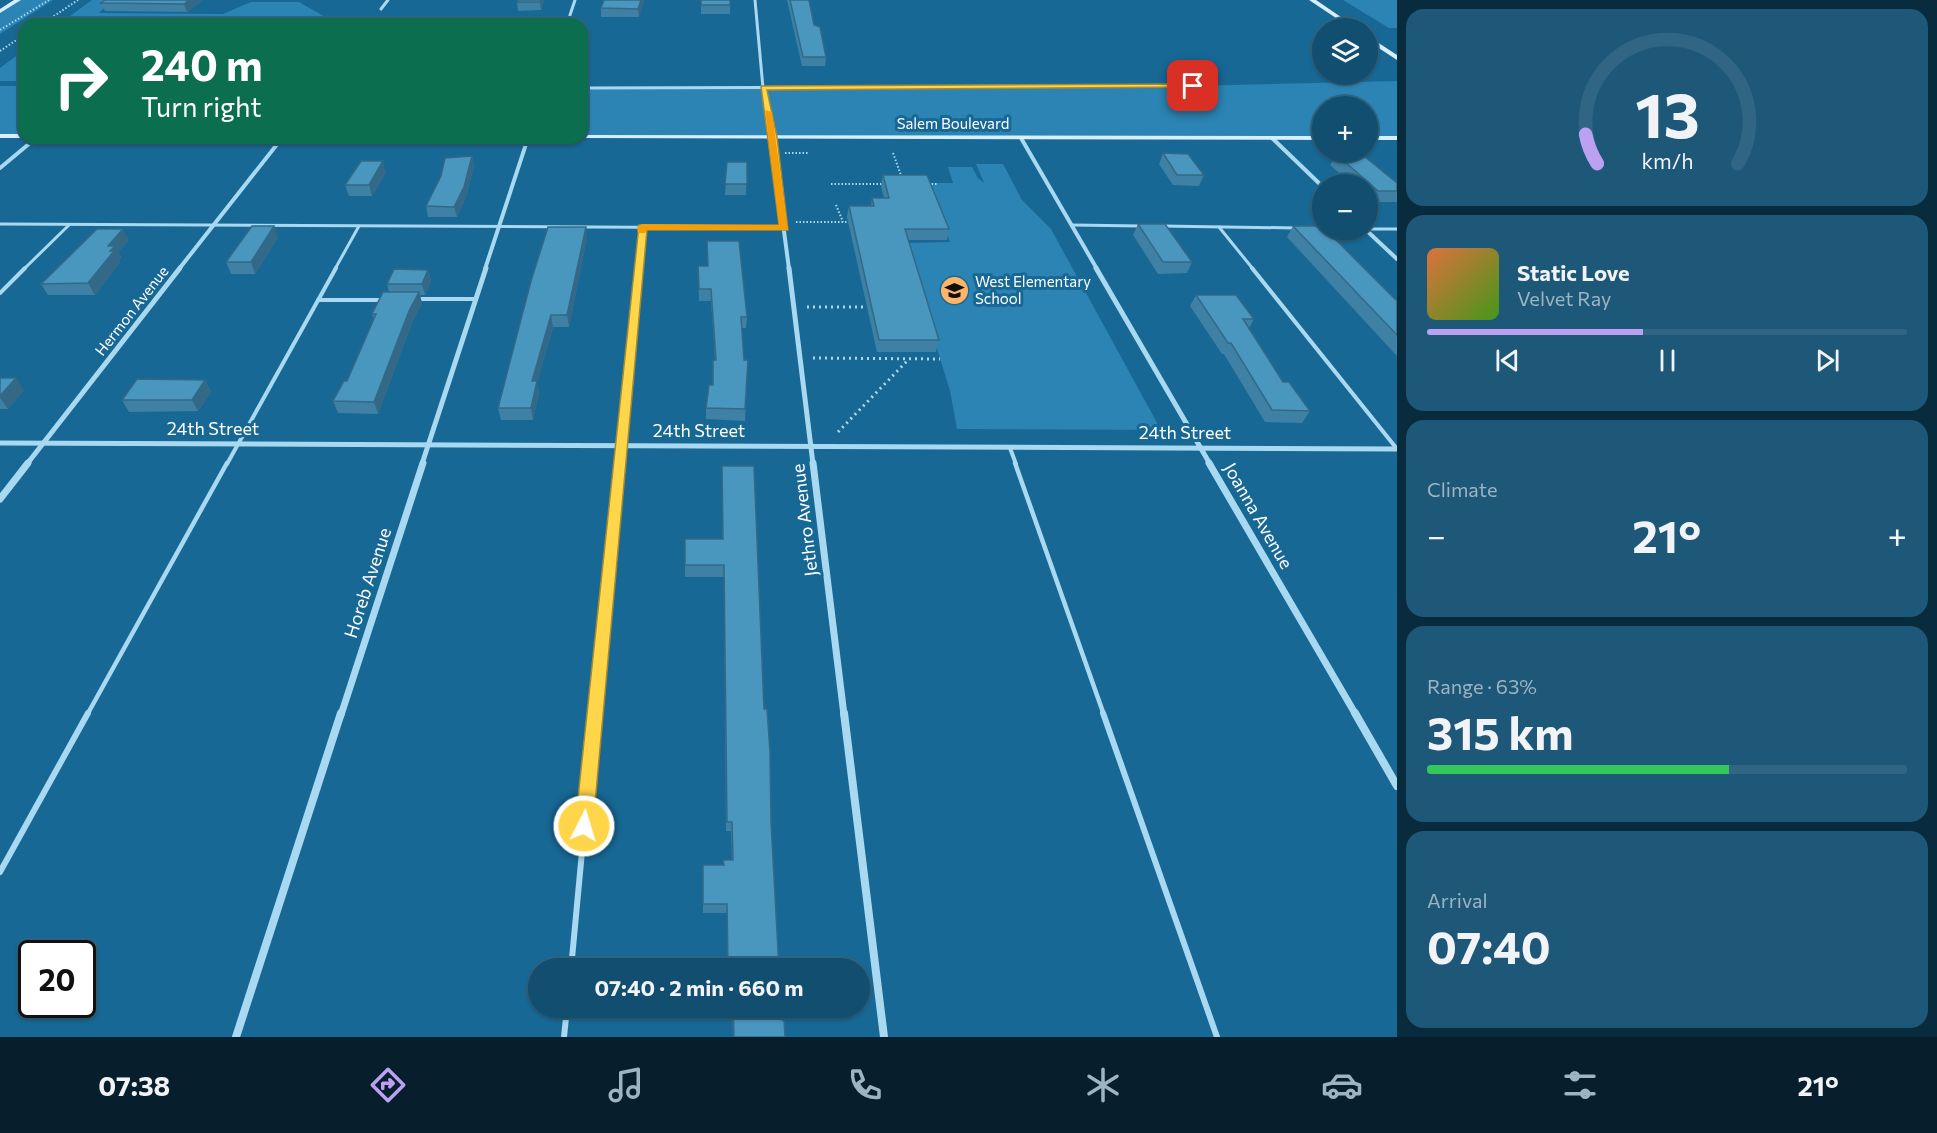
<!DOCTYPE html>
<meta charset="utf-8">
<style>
:root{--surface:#114e70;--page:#1e5878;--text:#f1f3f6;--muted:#9cb4c3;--line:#306583;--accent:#bca0f2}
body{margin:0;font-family:Commissioner,sans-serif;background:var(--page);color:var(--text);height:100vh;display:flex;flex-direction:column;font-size:22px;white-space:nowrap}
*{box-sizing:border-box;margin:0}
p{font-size:20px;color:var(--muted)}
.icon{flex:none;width:33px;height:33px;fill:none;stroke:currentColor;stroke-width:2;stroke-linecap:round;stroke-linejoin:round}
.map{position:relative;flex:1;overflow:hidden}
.drawer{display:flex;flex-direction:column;gap:9px;padding:9px;background:#092b3e;width:540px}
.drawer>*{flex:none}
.banner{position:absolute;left:18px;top:18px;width:570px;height:126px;border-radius:18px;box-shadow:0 2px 4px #0004,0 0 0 2px var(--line);background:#0b6e4f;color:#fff;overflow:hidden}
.buttons{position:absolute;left:1312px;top:18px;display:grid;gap:12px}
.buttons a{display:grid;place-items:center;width:66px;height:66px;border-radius:50%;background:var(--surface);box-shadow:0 2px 4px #0004,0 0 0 2px var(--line);font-size:30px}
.speed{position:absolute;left:18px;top:940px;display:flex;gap:12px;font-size:30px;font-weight:700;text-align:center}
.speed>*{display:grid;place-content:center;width:78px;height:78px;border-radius:50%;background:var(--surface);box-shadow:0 2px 4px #0004,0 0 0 2px var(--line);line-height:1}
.speed .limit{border:3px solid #111;border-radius:9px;background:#fff;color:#111}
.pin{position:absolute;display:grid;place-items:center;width:51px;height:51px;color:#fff;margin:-26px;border-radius:12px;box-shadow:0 3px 9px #0006}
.me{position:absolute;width:66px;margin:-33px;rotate:5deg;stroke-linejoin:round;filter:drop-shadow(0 0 4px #0008)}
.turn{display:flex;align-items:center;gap:21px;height:126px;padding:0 24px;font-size:27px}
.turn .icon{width:78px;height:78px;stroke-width:2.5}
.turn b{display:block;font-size:42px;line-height:51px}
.big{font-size:45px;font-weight:700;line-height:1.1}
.drawer .tile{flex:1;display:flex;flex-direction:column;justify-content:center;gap:9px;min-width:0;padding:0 21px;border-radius:18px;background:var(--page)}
.drawer .dial{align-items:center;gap:0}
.dial svg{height:156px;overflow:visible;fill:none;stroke:var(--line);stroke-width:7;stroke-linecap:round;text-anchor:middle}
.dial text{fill:var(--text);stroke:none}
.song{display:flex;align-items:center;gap:18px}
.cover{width:72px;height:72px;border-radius:9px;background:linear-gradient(135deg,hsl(20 70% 55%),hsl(100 70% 35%))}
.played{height:6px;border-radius:3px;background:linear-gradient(90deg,var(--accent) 45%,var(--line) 45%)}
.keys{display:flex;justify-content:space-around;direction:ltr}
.heat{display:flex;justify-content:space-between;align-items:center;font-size:33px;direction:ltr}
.charge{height:9px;border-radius:4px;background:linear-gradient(90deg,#34c759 63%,var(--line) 0)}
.trip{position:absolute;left:528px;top:958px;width:342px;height:60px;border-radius:30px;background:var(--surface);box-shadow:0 2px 4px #0004,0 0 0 2px var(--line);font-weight:700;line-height:60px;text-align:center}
.tab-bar{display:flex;height:96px;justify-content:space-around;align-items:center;background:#071f2d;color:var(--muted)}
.tab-bar .icon{width:42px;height:42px}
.tab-bar .on{color:var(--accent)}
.tab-bar b{font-size:27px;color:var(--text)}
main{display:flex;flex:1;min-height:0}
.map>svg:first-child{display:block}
.green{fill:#2b84b3}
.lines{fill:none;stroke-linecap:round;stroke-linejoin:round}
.path-far1{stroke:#a9d8f1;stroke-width:2;stroke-dasharray:1.5 2;stroke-linecap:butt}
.path{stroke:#a9d8f1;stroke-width:3;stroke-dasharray:2 4;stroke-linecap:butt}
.lane-far3{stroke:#a9d8f1;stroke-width:3}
.lane-far2{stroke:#a9d8f1;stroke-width:4}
.lane-far1{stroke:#a9d8f1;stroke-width:4.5}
.lane{stroke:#a9d8f1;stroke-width:6}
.street-far4{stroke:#a9d8f1;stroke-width:3}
.street-far3{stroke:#a9d8f1;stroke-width:4}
.street-far2{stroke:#a9d8f1;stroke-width:5}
.street-far1{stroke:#a9d8f1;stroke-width:7}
.street{stroke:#a9d8f1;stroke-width:8}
.secondary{fill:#d7eefb;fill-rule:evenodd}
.wall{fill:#3f81a4}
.shaded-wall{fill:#336986}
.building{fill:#4996bf;stroke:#336986;stroke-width:1.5}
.route{fill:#ffd54a;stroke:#a68a30;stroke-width:1.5}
.slow{fill:#f59e0b}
.labels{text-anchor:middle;stroke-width:6;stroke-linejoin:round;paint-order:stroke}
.far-street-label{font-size:15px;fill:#fff;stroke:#176895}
.far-poi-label{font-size:15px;fill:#fff;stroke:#176895;text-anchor:start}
.street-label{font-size:18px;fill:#fff;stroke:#176895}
</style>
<main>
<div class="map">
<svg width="1397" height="1037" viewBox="0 0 1397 1037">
<rect width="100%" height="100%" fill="#176895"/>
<!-- green -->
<g class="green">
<polygon points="18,0 53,0 0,34 0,11"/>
<polygon points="92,0 113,0 99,13 223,14 251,2 299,2 334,22 312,24 59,24"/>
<polygon points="1343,0 1397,0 1397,28 1389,28"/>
<polygon points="24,50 24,81 0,81 0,68"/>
<polygon points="1397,81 1397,138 1368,138 1368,106 1323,106 1323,138 582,137 582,87 1193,86"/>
<rect x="0" y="86" width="24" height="50"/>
<polygon points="976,164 1003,164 1022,200 1051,229 1161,430 957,429 950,391 905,243 950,242 927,183 953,183 948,167 972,167 978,178 984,183"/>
</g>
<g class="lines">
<!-- path-far1 -->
<g class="path-far1">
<polyline points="42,24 78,0"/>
<polyline points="0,30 49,0"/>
<polyline points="0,51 24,35"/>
<polyline points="785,153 808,153"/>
<polyline points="893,153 902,178"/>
<polyline points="831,184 885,184"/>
<polyline points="928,184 938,184"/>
<polyline points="836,205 843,222"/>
<polyline points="796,222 848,222"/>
</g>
<!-- path -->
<g class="path">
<polyline points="807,307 867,307"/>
<polyline points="813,358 940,359"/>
<polyline points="838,432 909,359"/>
</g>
<!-- lane-far3 -->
<g class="lane-far3">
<polyline points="0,224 784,228"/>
<polyline points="1072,225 1141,226"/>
<polyline points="1162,226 1297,228"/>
<polyline points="1219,227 1253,269"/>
<polyline points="1368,229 1397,229"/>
<polyline points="24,269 69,225"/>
<polyline points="335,269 359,226"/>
<polyline points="638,269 642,227"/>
</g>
<!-- lane-far2 -->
<g class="lane-far2">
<polyline points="1252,268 1397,449"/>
<polyline points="0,293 25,268"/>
<polyline points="416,299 476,299"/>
<polyline points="318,300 383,300"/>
<polyline points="1010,448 1016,464"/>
<polyline points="227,464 336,268"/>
<polyline points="619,464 638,268"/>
</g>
<!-- lane-far1 -->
<g class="lane-far1">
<polyline points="1015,463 1104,715"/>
<polyline points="87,715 227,463"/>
<polyline points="595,715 619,463"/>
</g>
<!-- lane -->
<g class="lane">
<polyline points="1103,713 1217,1037"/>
<polyline points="0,872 88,713"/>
<polyline points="571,969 595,713"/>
<polyline points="564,1037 567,1008"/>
</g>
<!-- street-far4 -->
<g class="street-far4">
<polyline points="755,0 763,88 769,118"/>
<polyline points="381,9 388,0"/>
<polyline points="570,15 575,0"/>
<polyline points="582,88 1193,86"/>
</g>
<!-- street-far3 -->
<g class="street-far3">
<polyline points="769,117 789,269"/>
<polyline points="1021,138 1097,269"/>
<polyline points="1272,138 1323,187"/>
<polyline points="0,168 36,138"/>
<polyline points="1366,230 1397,259"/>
<polyline points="179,269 282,138"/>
<polyline points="485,269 528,138"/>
</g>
<!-- street-far2 -->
<g class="street-far2">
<polyline points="789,268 813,464"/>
<polyline points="1096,268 1210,464"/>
<polyline points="0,443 1397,449"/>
<polyline points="27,464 180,268"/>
<polyline points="422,464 486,268"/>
</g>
<!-- street-far1 -->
<g class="street-far1">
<polyline points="813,463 844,715"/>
<polyline points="1209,463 1356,715"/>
<polyline points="0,499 28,463"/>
<polyline points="341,715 423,463"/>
</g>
<!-- street -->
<g class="street">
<polyline points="844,713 884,1037"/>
<polyline points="1355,713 1397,786"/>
<polyline points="236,1037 341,713"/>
</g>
<!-- secondary -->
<g class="secondary">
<polygon points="14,0 21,0 0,13 0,9"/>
<polygon points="1309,0 1316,0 1357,28 1351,28"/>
<polygon points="1368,36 1397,55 1397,60 1368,41"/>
<rect x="0" y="134" width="24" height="4"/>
<polygon points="582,135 1323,136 1323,140 580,138 582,138"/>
<rect x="1368" y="136" width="29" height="4"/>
</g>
</g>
<!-- wall -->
<g class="wall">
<polygon points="203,0 187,12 105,11 101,3"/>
<polygon points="544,0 541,10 518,11 517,2"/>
<polygon points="644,0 639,17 601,17 601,8"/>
<rect x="701" y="0" width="29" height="14"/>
<polygon points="787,0 809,0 814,25 826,57 825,66 802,66"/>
<polygon points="1163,153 1204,175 1199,186 1173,185 1159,164"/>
<polygon points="1336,154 1397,183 1397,202 1371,202 1368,199 1368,184 1352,184 1330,165"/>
<polygon points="472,156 474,166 466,197 457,217 428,217 426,206"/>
<polygon points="727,162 747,162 746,195 725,195"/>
<polygon points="386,172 372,196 349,196 345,185"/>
<polygon points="883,175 949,229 947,240 908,240 939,340 936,352 877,352 847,217 849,206 871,206 872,198 884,198 881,186"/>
<polygon points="1138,224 1192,262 1187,273 1158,274 1133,235"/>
<polygon points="1293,226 1397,301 1397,356 1287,237"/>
<polygon points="278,237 255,274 231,274 226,262"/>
<polygon points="587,238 569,327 553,327 537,383 539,392 533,420 501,420 498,408"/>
<polygon points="129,240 118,252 121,257 119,260 120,262 95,295 48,295 41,284"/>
<polygon points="698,266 747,317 746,328 741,328 744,360 748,360 745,421 706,419 706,408 713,385 715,360 711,301 699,301"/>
<polygon points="428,270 431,281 425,295 420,295 422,303 412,323 378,414 338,413 333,401 347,381 374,319 372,314 389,292 387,284"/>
<polygon points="1196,295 1254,319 1249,328 1283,382 1310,411 1302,423 1265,422 1224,354 1222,354 1190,306"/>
<polygon points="0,378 24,390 8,409 0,409"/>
<polygon points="205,380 211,392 198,411 129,412 122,400"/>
<polygon points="722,466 764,709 779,969 727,969 727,913 703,913 703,875 723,865 732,860 731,831 726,831 724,577 685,577 685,565 722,539"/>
<polygon points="732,1008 781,1008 782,1020 785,1037 733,1037"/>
</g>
<!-- shaded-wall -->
<g class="shaded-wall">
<polygon points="189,0 203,0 187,12 184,4"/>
<polygon points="541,0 544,0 541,10 540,2"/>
<polygon points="641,0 644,0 639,17 638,9"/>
<polygon points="472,156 474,166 466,197 457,217 454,207"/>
<polygon points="383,161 386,172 372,196 369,185"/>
<polygon points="274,226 278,237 255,274 251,262"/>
<polygon points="586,227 587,238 569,327 567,315"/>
<polygon points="123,229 129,240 118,252 121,257 119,260 120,262 95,295 88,283 108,246"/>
<polygon points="428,270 431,281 425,295 422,284"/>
<polygon points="419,292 422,303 412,323 378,414 374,402 409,311"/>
<polygon points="551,315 553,327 537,383 539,392 533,420 531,408 532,381"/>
<polygon points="16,378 24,390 8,409 0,398 0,396"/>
<polygon points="205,380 211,392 198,411 192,400"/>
</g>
<!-- building -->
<g class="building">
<polygon points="105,0 189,0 184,4 101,3"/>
<polygon points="518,0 541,0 540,2 517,2"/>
<polygon points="604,0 641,0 638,9 601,8"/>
<rect x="701" y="0" width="29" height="5"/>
<polygon points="790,0 809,0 814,25 820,27 826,57 803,57"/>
<polygon points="1338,152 1359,152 1397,183 1397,191 1378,191 1336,154"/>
<polygon points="1163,153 1188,154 1204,175 1177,175"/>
<polygon points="472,156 464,187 454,207 426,206 441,176 445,158"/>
<polygon points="361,161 383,161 369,185 345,185"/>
<polygon points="727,162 747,162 747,184 725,184"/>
<polygon points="883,175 927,175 949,229 905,229 939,340 879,340 849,206 874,206 872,198 889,198"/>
<polygon points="1138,224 1165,224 1192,262 1163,262"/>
<polygon points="252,226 274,226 251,262 226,262"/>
<polygon points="1293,226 1323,226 1323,230 1326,230 1397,301 1397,335"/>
<polygon points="548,227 586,227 567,315 551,315 532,381 537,381 531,408 498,408 531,281"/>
<polygon points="97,229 123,229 108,246 115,246 110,251 114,251 88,283 41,284"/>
<polygon points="707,241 739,241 747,317 741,317 744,360 748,360 745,409 706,408 709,385 713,385 713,360 716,360 711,289 699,289 698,266 708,266"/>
<polygon points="394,269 428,270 422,284 387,284"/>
<polygon points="383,292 419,292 409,311 374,402 333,401 344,381 347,381 376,314 372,314"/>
<polygon points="1196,295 1236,295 1254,319 1243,319 1283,382 1289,382 1310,411 1272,410 1231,343 1228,343"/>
<polygon points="0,378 16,378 0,396"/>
<polygon points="137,379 205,380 192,400 122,400"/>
<polygon points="722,466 754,466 764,709 767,709 770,752 771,822 779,969 728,969 727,904 703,904 703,865 724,865 723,860 733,860 732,822 727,822 724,565 685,565 685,539 723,539"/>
<polygon points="733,1008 781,1008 782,1020 784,1020 785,1037 734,1037"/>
</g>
<!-- route -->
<polygon class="route" points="1193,84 1196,87 767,90 777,137 788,230 647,230 593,826 591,833 584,835 578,833 575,826 639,225 779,225 761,86"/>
<!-- slow -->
<polygon class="slow" points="765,110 772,112 788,230 647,230 645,233 638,233 637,227 642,224 779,225"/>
<!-- icons -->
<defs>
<symbol id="school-disc" viewBox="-11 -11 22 22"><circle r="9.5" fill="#ffb568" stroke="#176895"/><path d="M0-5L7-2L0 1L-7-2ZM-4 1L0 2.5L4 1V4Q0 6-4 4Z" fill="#111"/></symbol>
</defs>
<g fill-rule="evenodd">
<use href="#school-disc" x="938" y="274" width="33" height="33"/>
</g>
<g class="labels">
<!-- far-street labels -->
<g class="far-street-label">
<text x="953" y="129">Salem Boulevard</text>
<text transform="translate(132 311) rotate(-52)" y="5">Hermon Avenue</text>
</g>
<!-- far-poi labels -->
<g class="far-poi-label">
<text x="975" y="287">West Elementary<tspan x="975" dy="17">School</tspan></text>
</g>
<!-- street labels -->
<g class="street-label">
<text x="213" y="435">24th Street</text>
<text x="699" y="437">24th Street</text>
<text x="1185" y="439">24th Street</text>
<text transform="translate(1258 516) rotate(60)" y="6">Joanna Avenue</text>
<text transform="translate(805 520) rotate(-97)" y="6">Jethro Avenue</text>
<text transform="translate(368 583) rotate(-72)" y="6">Horeb Avenue</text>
</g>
</g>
</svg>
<div class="buttons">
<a><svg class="icon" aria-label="layers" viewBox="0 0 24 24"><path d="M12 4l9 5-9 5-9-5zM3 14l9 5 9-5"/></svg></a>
<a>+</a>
<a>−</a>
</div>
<div class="speed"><div class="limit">20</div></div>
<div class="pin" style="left:1193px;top:86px;background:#d93025"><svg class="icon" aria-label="arrive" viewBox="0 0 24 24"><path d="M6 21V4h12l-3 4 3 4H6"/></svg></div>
<svg class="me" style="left:584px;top:826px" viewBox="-20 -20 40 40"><circle r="17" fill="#ffd54a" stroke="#fff" stroke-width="3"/><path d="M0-11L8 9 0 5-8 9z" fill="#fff"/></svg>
<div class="trip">07:40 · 2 min · 660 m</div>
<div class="banner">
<div class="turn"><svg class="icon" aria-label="right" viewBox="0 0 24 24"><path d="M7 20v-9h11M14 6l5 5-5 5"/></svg><div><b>240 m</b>Turn right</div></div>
</div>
</div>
<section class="drawer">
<div class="tile dial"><svg viewBox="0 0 100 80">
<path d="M14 69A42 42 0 1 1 86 69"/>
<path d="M14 69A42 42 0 0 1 8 54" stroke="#bca0f2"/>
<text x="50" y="56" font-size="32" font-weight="700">13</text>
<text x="50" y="72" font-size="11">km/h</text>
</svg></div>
<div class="tile">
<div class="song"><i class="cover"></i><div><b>Static Love</b><p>Velvet Ray</p></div></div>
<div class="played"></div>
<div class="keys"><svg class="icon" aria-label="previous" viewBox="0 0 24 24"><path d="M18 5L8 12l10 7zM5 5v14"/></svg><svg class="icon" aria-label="pause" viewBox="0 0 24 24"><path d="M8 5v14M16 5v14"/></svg><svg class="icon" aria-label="next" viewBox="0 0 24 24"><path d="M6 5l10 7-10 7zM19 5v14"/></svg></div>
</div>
<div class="tile"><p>Climate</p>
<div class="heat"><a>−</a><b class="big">21°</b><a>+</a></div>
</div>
<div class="tile"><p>Range · 63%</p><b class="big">315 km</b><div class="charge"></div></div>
<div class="tile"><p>Arrival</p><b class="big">07:40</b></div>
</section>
</main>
<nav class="tab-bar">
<b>07:38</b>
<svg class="icon on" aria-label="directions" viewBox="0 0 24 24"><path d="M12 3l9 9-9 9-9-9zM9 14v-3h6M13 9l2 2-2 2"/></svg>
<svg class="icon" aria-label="music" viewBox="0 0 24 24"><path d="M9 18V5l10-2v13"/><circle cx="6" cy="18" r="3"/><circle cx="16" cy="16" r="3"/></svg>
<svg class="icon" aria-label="phone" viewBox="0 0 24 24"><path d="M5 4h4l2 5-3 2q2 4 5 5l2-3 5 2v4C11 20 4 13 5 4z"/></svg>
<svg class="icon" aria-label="climate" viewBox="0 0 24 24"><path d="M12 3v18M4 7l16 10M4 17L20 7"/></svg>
<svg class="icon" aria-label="car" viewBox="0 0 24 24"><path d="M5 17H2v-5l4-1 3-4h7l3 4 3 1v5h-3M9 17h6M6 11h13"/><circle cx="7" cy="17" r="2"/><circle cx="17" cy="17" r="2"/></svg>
<svg class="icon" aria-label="filters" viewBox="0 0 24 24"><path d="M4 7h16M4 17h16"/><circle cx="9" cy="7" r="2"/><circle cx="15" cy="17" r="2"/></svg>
<b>21°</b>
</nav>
